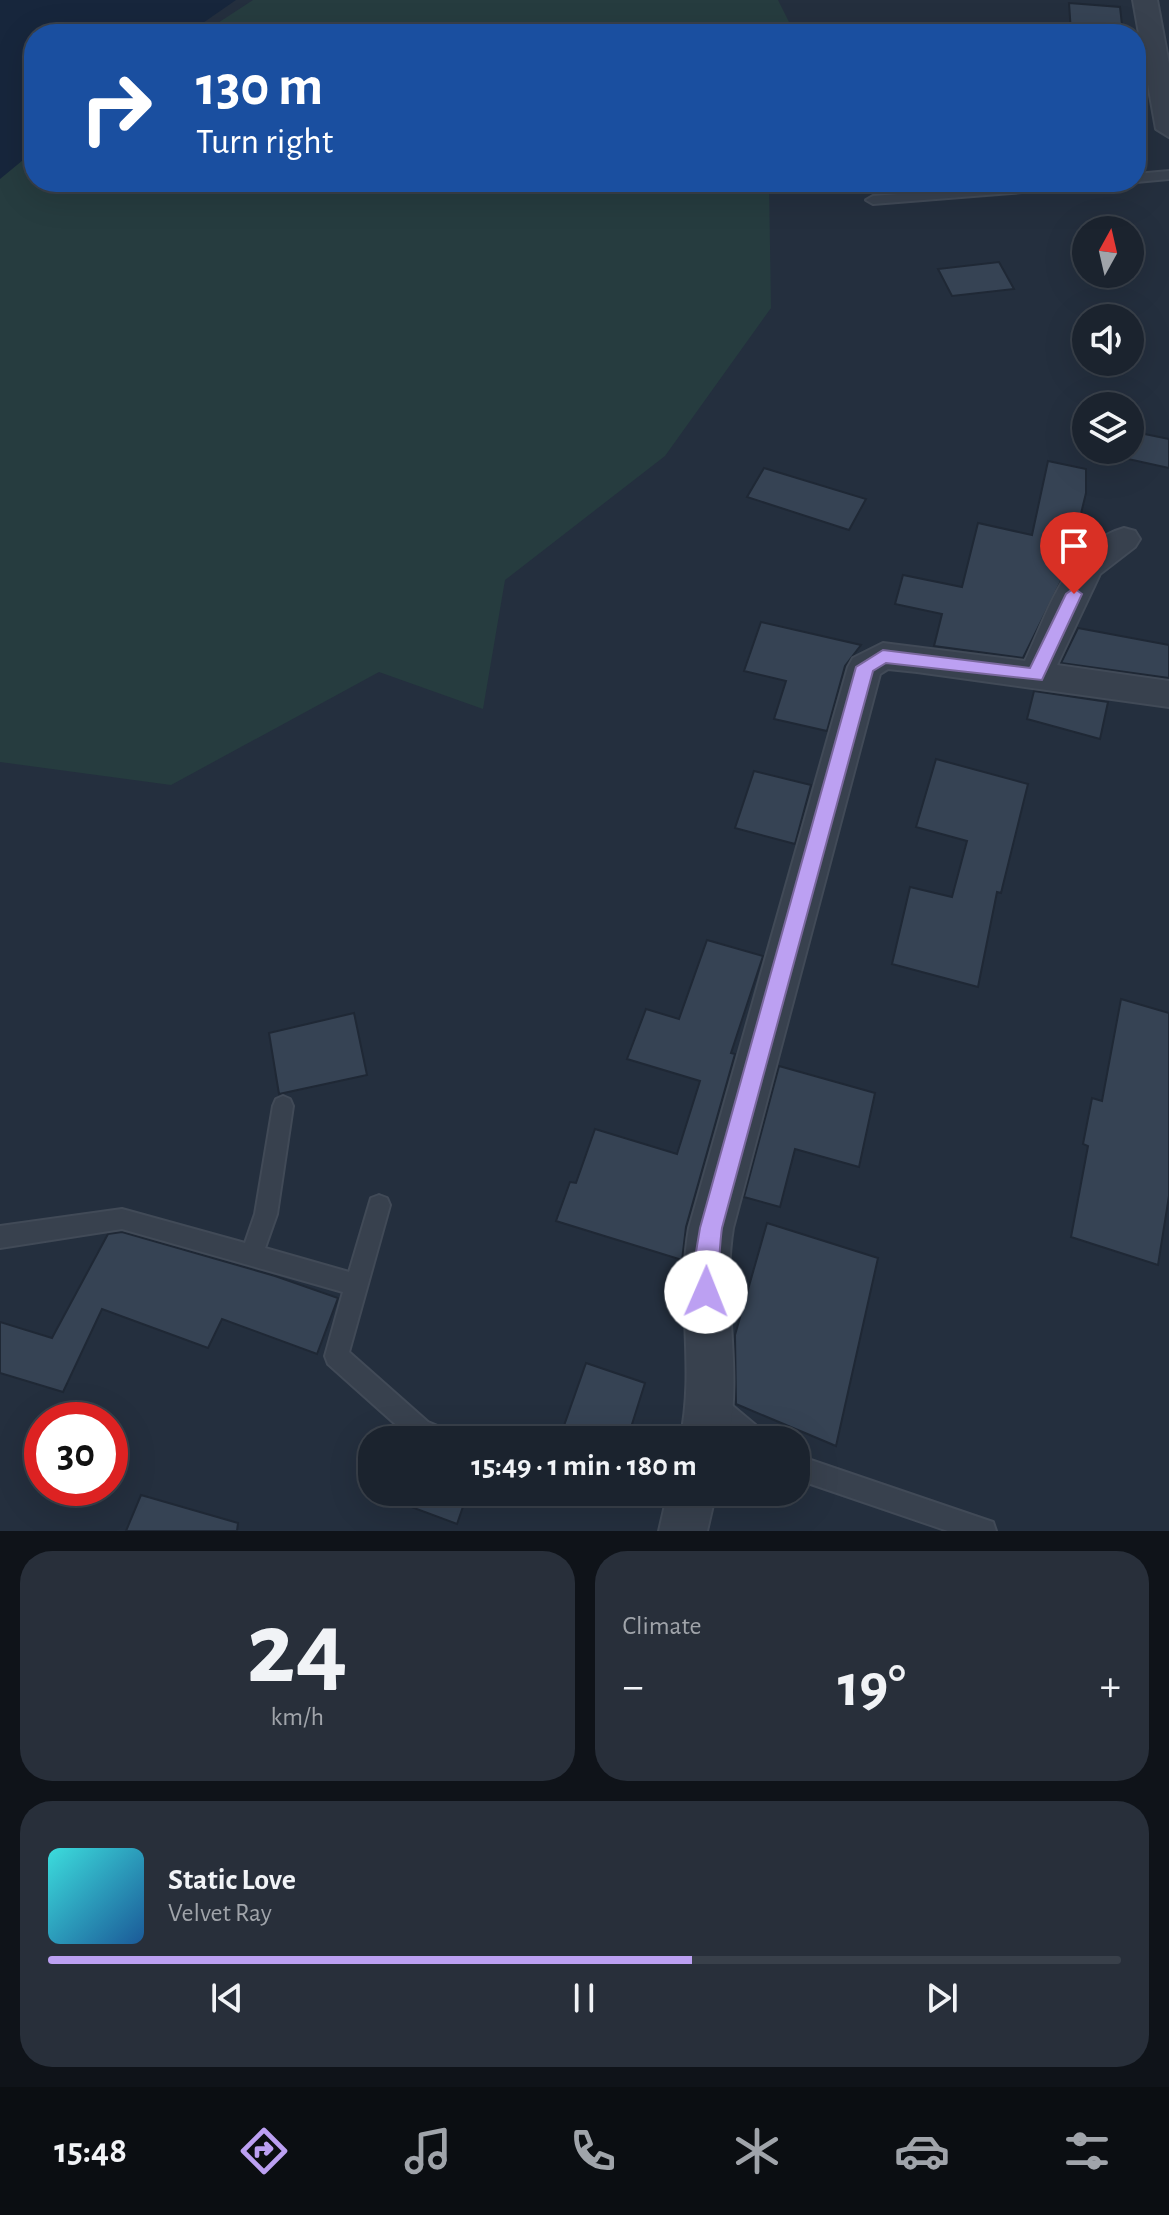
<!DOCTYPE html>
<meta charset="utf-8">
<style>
:root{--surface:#1b232e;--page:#282f3a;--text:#f1f3f6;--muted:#a0a4aa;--line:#39404a;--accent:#bca0f2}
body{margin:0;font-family:"Alegreya Sans",sans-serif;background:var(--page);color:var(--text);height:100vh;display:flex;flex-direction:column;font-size:30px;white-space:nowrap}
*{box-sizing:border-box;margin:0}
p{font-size:26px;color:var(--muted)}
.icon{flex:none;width:44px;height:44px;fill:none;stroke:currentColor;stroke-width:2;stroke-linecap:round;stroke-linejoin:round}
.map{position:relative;height:1531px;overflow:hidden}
.panel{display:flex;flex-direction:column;gap:20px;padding:20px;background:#0f1319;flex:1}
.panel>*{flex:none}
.top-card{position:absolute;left:24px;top:24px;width:1122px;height:168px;border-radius:32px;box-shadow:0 8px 32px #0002,0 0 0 2px var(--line);background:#1a4fa0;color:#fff;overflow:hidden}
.needle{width:52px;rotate:8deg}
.tools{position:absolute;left:1072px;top:216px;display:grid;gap:16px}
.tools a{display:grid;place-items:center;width:72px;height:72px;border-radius:50%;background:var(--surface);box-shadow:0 8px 32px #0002,0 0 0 2px var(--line);font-size:40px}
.speed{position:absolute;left:24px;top:1402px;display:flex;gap:16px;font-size:40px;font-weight:700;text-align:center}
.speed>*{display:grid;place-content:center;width:104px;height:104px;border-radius:50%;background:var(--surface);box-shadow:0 8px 32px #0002,0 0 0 2px var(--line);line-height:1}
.speed .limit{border:12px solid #d22;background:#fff;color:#111}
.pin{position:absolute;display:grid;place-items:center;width:68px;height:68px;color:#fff;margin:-82px -34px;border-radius:50% 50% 50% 0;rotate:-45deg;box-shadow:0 0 8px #0007}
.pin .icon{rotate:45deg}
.me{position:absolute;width:88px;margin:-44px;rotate:1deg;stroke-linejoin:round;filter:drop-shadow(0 0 6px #0008)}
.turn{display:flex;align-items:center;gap:28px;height:168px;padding:0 40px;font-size:36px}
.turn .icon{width:104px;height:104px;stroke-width:2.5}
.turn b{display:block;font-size:56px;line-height:68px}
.big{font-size:60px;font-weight:700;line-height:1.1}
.panel .tile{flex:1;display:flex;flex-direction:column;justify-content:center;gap:12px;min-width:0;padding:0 28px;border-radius:32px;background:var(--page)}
.panel .dial{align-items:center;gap:0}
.dial b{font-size:104px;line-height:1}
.song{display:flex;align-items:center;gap:24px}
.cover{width:96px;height:96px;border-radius:12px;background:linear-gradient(135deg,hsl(180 70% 55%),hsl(210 70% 35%))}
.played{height:8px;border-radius:4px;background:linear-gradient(90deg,var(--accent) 60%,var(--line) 60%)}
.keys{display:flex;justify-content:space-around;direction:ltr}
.heat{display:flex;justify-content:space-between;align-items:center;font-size:44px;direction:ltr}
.panel .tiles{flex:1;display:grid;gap:20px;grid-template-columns:1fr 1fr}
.tile:last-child{grid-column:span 2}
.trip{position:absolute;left:358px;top:1426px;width:452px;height:80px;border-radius:32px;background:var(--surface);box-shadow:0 8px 32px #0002,0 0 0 2px var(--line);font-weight:700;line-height:80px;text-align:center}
.menu{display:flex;height:128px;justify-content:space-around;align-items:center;background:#0b0e12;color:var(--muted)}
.menu .icon{width:56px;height:56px}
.menu .active{color:var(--accent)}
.menu b{font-size:36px;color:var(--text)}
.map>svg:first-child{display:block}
.green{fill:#263c3f}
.water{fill:#17263c}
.building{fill:#364354;stroke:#1f2835;stroke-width:2}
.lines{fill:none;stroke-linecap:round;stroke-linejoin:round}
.service-casing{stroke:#414a57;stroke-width:4}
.minor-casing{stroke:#414a57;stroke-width:4}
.service{fill:#38414e;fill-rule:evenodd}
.minor{fill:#38414e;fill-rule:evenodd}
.route{fill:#bca0f2;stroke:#7a689d;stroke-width:2}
</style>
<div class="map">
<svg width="1169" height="1531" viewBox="0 0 1169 1531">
<rect width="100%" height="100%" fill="#242f3e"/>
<!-- green -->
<g class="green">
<polygon points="253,0 778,0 795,34 201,34"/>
<polygon points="34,144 34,182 769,182 771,308 665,456 505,580 483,709 379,672 171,785 0,762 0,166"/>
</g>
<!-- water -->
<polygon class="water" points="0,0 236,0 187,34 34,34 34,151 0,179"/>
<!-- building -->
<g class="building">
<polygon points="1069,3 1120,7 1123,34 1071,32"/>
<polygon points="999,262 1014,289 952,296 938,269"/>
<polygon points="1135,432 1169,439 1169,468 1128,459"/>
<polygon points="1048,461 1086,469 1086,493 1068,567 1023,658 934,646 942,614 895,604 903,575 962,587 978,523 1032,535"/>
<polygon points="764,468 866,499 849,530 747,497"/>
<polygon points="761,622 861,645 845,666 827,731 774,719 786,681 744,671"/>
<polygon points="1078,628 1169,645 1169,678 1061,663"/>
<polygon points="1034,691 1108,702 1100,739 1027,719"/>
<polygon points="936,759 1028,784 1001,893 997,892 978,987 892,964 910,887 952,897 967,841 916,827"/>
<polygon points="754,771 811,785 795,844 735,828"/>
<polygon points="707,940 763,956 731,1053 735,1054 686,1227 682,1260 556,1221 570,1182 576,1183 595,1129 677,1154 700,1081 627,1059 646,1009 679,1019"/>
<polygon points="1121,999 1169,1013 1169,1196 1158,1265 1071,1237 1088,1146 1083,1144 1092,1098 1102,1101"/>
<polygon points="354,1013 367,1075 279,1094 269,1033"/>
<polygon points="779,1066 875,1093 859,1167 795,1149 780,1207 744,1197"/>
<polygon points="767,1223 878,1258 836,1446 736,1404 735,1335"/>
<polygon points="122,1232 275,1276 338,1298 317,1354 222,1319 208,1348 102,1309 63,1392 0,1373 0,1322 52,1338 108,1234"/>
<polygon points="586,1363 645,1383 627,1440 559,1440"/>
<polygon points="380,1492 468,1492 457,1524 379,1495"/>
<polygon points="141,1495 238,1523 237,1531 126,1531"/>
</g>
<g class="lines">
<defs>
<g id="service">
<polygon points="1169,171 1169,179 1136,182 1136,174"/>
<polygon points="1049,182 1105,182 1098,186 873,204 866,200 873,196"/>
<polygon points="283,1096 290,1099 293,1106 277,1214 265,1248 349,1272 371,1198 379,1195 387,1198 390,1205 349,1352 428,1422 452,1432 456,1440 412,1439 328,1364 325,1356 343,1292 122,1229 0,1248 0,1226 122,1209 245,1243 255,1214 273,1106 276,1099"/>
<polygon points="714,1393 722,1397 764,1432 768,1440 738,1440 706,1413 702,1405 706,1397"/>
<polygon points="796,1455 984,1519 993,1522 996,1531 948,1531 796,1479"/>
</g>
<g id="minor">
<polygon points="1133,0 1157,0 1169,64 1169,137 1156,129"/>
<path d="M1124,528L1135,531L1140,539L1135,547L1100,574L1057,665L1169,681V707L917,672L888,669L880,674L733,1228C721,1301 743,1368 728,1440H680C696,1368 676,1301 689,1228L848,667L853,658L883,643L1025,661C1048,613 1067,544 1124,528Z"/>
<polygon points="668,1492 716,1492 707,1531 659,1531"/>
</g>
</defs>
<!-- service casing -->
<use href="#service" class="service-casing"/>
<!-- minor casing -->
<use href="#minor" class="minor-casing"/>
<!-- service -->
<use href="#service" class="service"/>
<!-- minor -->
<use href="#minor" class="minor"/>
</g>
<!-- route -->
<path class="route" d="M1074,588L1082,594L1042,680L886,663L873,671L722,1228C719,1246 719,1288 714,1300L706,1303L698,1300L694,1264L700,1228L856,667L883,650L1030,668L1066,594Z"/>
</svg>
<div class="tools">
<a><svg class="needle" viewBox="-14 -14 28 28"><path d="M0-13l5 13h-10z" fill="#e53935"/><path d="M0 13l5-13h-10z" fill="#a0a4aa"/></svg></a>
<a><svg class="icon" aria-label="sound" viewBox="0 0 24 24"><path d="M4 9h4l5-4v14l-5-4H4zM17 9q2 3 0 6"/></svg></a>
<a><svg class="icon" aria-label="layers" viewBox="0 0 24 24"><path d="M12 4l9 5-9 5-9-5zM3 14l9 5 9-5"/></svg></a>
</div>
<div class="speed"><div class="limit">30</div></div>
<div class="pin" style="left:1074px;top:594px;background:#d93025"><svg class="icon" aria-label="arrive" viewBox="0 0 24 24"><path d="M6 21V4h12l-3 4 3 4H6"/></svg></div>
<svg class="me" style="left:706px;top:1292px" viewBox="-20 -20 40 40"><circle r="19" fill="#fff"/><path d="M0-13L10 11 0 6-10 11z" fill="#bca0f2"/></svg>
<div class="trip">15:49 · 1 min · 180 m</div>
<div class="top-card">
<div class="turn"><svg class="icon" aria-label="right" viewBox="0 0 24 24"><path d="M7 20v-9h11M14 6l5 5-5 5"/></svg><div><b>130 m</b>Turn right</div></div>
</div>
</div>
<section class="panel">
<div class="tiles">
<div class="tile dial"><b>24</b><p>km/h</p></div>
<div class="tile"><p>Climate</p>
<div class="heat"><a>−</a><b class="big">19°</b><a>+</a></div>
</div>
<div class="tile">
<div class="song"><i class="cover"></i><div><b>Static Love</b><p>Velvet Ray</p></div></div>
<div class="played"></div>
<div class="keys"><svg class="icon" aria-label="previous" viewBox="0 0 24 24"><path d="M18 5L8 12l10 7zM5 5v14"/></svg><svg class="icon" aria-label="pause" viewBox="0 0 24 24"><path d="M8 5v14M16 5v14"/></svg><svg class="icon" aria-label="next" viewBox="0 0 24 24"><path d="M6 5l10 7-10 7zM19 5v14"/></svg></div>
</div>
</div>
</section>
<nav class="menu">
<b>15:48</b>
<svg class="icon active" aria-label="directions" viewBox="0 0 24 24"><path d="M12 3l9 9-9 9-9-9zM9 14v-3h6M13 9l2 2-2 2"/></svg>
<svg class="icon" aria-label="music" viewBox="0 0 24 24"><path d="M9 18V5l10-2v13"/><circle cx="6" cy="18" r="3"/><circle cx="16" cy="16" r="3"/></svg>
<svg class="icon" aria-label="phone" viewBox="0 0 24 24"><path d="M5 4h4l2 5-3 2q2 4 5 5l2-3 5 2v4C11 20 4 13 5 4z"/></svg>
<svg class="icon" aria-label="climate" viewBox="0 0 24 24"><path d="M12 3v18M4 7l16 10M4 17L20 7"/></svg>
<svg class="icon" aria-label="car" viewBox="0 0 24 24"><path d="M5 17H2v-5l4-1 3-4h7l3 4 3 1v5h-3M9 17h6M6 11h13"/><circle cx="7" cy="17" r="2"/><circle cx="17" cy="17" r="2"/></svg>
<svg class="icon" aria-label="filters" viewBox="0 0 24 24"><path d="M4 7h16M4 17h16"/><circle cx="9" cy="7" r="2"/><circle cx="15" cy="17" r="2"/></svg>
</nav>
